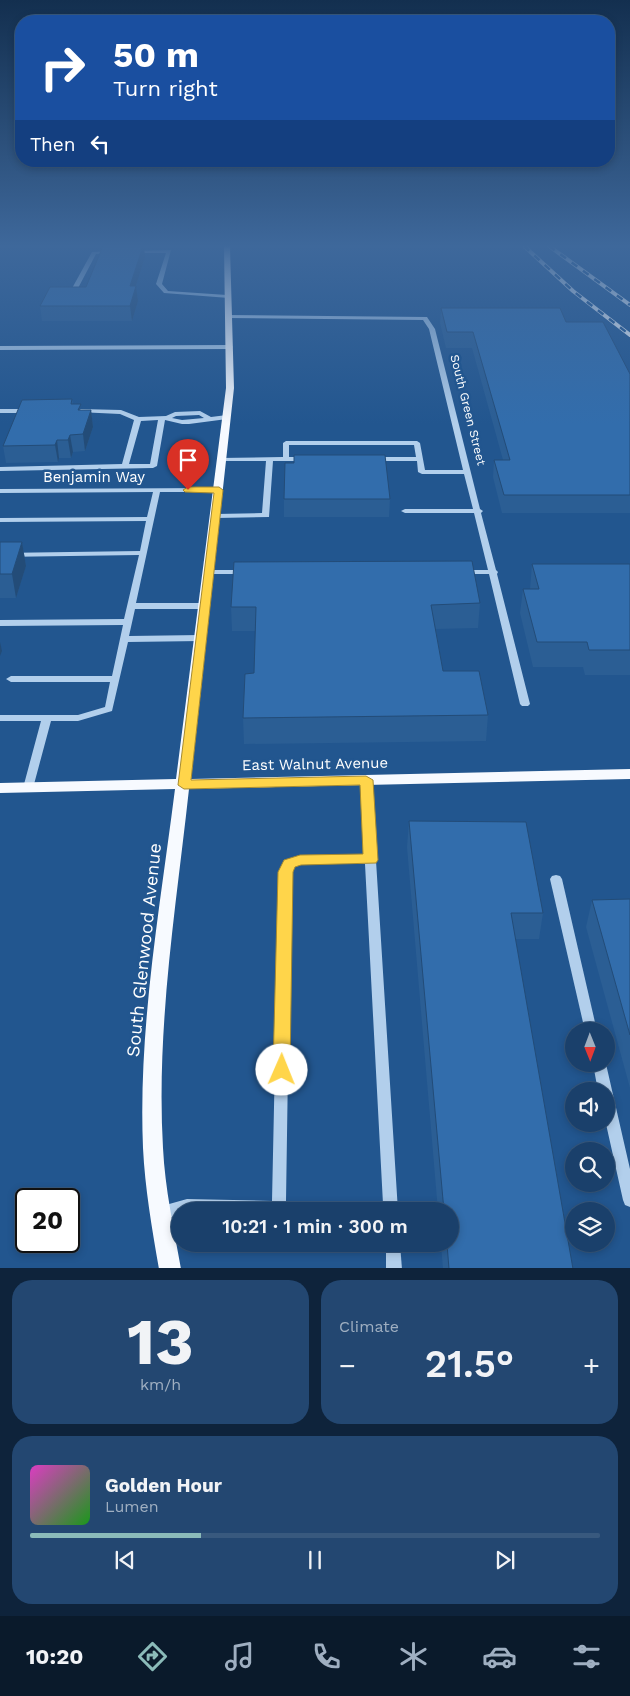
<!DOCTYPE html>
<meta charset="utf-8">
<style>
:root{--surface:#1a406b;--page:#234771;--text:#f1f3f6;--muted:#9fafc1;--line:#38597e;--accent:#8bbbb9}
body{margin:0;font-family:"Work Sans",sans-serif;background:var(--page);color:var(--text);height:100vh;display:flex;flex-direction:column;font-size:19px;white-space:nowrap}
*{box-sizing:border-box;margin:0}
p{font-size:16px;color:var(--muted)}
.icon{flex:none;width:28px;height:28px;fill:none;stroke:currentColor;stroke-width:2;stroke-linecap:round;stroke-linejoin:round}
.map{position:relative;height:1268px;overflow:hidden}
.panel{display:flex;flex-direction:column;gap:12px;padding:12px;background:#0e233b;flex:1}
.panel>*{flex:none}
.guide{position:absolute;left:15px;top:15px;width:600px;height:152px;border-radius:20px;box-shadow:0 2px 8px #0003,0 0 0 1px var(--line);background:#1a4fa0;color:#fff;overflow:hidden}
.needle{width:32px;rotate:179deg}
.controls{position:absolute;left:565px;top:1022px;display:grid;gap:10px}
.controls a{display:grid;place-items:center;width:50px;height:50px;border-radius:50%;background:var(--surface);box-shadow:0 2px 8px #0003,0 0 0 1px var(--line);font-size:25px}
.speed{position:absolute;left:15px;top:1188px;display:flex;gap:10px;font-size:25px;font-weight:700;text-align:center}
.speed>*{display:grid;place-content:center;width:65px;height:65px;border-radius:50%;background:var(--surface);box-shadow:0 2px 8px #0003,0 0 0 1px var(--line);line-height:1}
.speed .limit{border:2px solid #111;border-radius:8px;background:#fff;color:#111}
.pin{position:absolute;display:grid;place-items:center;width:42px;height:42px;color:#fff;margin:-51px -21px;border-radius:50% 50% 50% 0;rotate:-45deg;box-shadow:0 0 5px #0007}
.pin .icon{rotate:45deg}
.me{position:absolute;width:55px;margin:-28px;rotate:1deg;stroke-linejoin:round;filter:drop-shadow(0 0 4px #0008)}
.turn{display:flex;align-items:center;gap:18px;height:105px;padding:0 15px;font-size:22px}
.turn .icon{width:65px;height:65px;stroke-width:2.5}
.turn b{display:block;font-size:35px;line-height:42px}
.then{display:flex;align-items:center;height:48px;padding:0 15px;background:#0003;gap:10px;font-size:19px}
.big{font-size:38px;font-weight:600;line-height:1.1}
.panel .card{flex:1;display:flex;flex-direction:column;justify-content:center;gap:8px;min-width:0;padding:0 18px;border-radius:20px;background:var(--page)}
.panel .dial{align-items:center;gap:0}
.dial b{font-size:65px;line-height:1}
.song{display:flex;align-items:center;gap:15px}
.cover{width:60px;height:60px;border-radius:8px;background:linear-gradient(135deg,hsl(310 70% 55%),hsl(120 70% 35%))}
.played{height:5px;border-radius:2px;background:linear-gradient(90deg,var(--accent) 30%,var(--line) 30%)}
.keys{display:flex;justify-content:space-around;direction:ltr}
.heat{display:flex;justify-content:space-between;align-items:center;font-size:28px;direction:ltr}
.panel .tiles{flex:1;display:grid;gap:12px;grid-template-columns:1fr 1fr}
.card:last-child{grid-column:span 2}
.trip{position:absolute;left:171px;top:1202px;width:288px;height:50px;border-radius:25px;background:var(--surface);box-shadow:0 2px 8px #0003,0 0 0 1px var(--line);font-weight:600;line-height:50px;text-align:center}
.menu{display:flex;height:80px;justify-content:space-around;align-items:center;background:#0a1a2b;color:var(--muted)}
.menu .icon{width:35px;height:35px}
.menu .selected{color:var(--accent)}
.menu b{font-size:22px;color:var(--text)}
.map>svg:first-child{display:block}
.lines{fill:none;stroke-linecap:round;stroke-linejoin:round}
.minor{fill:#b2cfec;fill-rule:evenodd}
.major{fill:#f7faff;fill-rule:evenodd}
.rail-casing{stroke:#fff;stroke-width:4}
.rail{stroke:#22568f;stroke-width:2.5;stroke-dasharray:7;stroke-linecap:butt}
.wall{fill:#2b5e94}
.shaded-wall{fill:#234c78}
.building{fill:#326dac;stroke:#234c78}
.route{fill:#ffd54a;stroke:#a68a30}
.labels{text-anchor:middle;stroke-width:5;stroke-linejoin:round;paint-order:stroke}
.far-street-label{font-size:12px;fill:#fff;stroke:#22568f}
.street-label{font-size:15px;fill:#fff;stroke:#22568f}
.near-street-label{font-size:18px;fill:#fff;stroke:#22568f}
</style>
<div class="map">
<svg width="630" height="1269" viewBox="0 0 630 1269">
<rect width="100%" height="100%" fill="#22568f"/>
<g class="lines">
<!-- minor -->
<g class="minor">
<polygon points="171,250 162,284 168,291 227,295 229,296 229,298 164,293 156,284 166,253 133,253 131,252 133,251"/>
<polygon points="114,251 114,252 112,253 96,254 76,292 71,293 70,292 92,252"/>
<polygon points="225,315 427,317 435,329 480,509 483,511 481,513 496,570 498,572 497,574 530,704 528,706 522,706 520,704 489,574 464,574 460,572 464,570 488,570 474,513 405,513 401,511 405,509 473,509 464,474 422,474 418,472 417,461 375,461 372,459 375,457 416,457 414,445 289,445 289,457 304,457 307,459 304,461 273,461 269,517 216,518 212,516 216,514 262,513 266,461 222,461 219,459 220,458 283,457 283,443 286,441 417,441 420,443 425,470 463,470 429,329 423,320 227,318 225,317"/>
<polygon points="0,346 230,345 233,347 230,349 0,350"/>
<polygon points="0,409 30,409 33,411 30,413 0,413"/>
<path d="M80,409L121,410L139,417L166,416L175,412L200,411L211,417L227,415L230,417L227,419L189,424H182L165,420L157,466L153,468L0,471V467L122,464L134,420L120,414L78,412V410ZM199,415L204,418L182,420L172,418L176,416ZM158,420L150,464H129L141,421Z"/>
<polygon points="219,488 222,488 222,492 160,492 136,603 204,603 208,606 204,609 135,609 129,636 201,635 205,638 201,641 128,642 112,711 78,721 51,721 33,788 32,791 24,791 23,788 41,721 0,721 0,715 78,715 105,707 110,682 11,682 6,679 11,676 112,676 123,625 0,626 0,620 124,619 139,555 0,557 0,553 140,551 146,521 0,522 0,518 147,517 153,492 0,493 0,489"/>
<polygon points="206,570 243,570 247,572 243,574 206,574 205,572"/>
<path d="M366,777L370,779L371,781L398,1211H180V1215L160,1220L155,1218L153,1213L155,1208L187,1199L272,1201L279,872L285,861L300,856H365L361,781L362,779ZM301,864H365L383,1204L286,1201L291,872L293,867Z"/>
<polygon points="556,875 560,876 562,879 597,1031 585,1031 550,879 552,876"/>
<polygon points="593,1064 606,1064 630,1169 630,1207 625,1205 623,1200 606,1124 606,1091 598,1091"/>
<polygon points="386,1244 400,1244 402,1269 386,1269"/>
</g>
<!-- major -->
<path class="major" d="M224,246H230L234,388L191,779L630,769V779L189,789C176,908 156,1028 163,1148C165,1189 174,1229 181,1269H159C152,1229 145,1188 143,1148C138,1028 160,908 175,789L0,793V783L176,779L226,388Z"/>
<defs>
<g id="rail">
<polyline points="524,246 573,291 630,335"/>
<polyline points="549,246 630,305"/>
</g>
</defs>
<!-- rail casing -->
<use href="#rail" class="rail-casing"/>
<!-- rail -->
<use href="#rail" class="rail"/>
</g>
<!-- wall -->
<g class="wall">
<polygon points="145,257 136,286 138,301 132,321 42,321 40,306 86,287"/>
<polygon points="441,308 566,322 630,374 630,513 502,513 493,477 494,460 503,460 472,348 446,348 440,323"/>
<polygon points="72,399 73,404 81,410 91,410 93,427 85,451 73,452 71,458 59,458 58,462 6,463 3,446"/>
<polygon points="284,499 390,499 389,517 284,517"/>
<polygon points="0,542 22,542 26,566 16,598 0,598"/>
<polygon points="532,564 630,564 630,675 585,675 583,667 533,667 520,613 523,589 530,589"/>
<polygon points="480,603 478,628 436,629 443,671 488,715 486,741 244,744 243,718 254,673 255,631 232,631 231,607"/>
<polygon points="409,821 543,913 539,939 515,939 573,1269 443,1269 441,1244 450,1244 450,1211 438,1211 407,847"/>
<polygon points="630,899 630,1088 586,927 592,900"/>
</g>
<!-- shaded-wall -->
<g class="shaded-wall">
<polygon points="143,246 144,246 145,257 131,301 130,286"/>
<polygon points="136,286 138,301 132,321 130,306"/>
<polygon points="91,410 93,427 85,451 83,434"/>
<polygon points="70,435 73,452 71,458 68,440"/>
<polygon points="57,440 59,458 58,462 55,445"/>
<polygon points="22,542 26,566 16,598 12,574"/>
<polygon points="0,642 2,651 0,656"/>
</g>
<!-- building -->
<g class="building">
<polygon points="103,246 143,246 130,286 136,286 130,306 40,306 50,287 86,287"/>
<polygon points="441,308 560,308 566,322 603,322 630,374 630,495 504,495 494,460 510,460 473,332 447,332"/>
<polygon points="72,399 71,404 81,404 78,410 91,410 83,434 70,435 68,440 57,440 55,445 3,446 22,400"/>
<polygon points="294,455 385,455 390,499 284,499 285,463 294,463"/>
<polygon points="0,542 22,542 12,574 0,574"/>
<polygon points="472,561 480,603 431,605 443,671 479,671 488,715 243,718 245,674 254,673 256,607 231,607 234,562"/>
<polygon points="532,564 630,564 630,650 589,650 587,642 537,642 523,589 539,589"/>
<polygon points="409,821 526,822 543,913 511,913 573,1269 449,1269 447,1244 450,1244 450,1211 444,1211"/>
<polygon points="630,899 630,1035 592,900"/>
</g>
<!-- sky -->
<linearGradient id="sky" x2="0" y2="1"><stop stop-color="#132f4f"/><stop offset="0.58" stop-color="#3e689b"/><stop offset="1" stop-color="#3e689b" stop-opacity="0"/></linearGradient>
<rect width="630" height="424" fill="url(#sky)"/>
<!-- route -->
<polygon class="route" points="188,487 219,487 223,490 191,780 366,776 373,780 378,860 376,863 301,865 295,867 293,872 290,1070 288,1075 282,1077 276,1075 273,1070 278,872 284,860 300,855 363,854 360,785 184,789 178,785 214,493 185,492 183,490"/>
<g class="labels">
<!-- far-street labels -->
<g class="far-street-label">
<text transform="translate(468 410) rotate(76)" y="4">South Green Street</text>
</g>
<!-- street labels -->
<g class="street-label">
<text x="94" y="482">Benjamin Way</text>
<text transform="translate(315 764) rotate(-1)" y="5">East Walnut Avenue</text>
</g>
<!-- near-street labels -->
<g class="near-street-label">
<text transform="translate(144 950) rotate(-84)" y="6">South Glenwood Avenue</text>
</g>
</g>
</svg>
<div class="controls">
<a><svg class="needle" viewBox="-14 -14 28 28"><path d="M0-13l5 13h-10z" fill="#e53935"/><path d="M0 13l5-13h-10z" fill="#9fafc1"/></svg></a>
<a><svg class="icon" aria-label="sound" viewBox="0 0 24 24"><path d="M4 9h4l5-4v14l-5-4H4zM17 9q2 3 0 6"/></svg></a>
<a><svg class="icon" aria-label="search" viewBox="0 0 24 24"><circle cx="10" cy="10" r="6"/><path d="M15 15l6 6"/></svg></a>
<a><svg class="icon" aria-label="layers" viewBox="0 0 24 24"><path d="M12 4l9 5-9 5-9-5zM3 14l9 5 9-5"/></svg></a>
</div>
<div class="speed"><div class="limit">20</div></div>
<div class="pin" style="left:188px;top:490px;background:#d93025"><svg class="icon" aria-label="arrive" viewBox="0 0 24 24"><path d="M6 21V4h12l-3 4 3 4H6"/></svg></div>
<svg class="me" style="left:282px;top:1070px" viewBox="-20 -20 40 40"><circle r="19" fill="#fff"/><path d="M0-13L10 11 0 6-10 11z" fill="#ffd54a"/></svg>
<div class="trip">10:21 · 1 min · 300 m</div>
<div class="guide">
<div class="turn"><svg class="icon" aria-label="right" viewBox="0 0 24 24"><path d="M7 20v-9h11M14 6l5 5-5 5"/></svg><div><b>50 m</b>Turn right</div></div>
<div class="then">Then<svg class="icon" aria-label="left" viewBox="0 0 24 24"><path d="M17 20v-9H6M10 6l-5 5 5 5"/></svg></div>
</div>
</div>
<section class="panel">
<div class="tiles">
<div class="card dial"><b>13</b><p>km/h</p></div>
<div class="card"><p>Climate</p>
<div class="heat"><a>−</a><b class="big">21.5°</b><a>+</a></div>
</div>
<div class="card">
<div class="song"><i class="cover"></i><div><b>Golden Hour</b><p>Lumen</p></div></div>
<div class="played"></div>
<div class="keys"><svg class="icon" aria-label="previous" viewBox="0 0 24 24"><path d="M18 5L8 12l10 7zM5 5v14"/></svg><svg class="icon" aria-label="pause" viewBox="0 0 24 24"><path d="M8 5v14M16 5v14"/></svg><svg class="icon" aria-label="next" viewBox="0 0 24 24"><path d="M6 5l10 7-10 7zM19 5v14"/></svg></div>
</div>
</div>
</section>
<nav class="menu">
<b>10:20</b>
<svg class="icon selected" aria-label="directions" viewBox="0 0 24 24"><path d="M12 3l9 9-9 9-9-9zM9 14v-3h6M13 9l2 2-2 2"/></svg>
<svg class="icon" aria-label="music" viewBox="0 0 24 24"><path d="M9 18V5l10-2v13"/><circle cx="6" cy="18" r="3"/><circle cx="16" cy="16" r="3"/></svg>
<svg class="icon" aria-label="phone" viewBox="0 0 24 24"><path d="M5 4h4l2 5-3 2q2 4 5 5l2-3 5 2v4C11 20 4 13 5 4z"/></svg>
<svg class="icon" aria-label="climate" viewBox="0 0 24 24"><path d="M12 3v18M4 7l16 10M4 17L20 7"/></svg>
<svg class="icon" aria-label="car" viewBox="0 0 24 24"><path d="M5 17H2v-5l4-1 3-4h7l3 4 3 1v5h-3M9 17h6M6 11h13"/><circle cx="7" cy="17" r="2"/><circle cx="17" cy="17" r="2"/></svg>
<svg class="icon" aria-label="filters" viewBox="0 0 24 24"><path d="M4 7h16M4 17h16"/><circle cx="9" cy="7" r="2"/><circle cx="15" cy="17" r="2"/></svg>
</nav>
